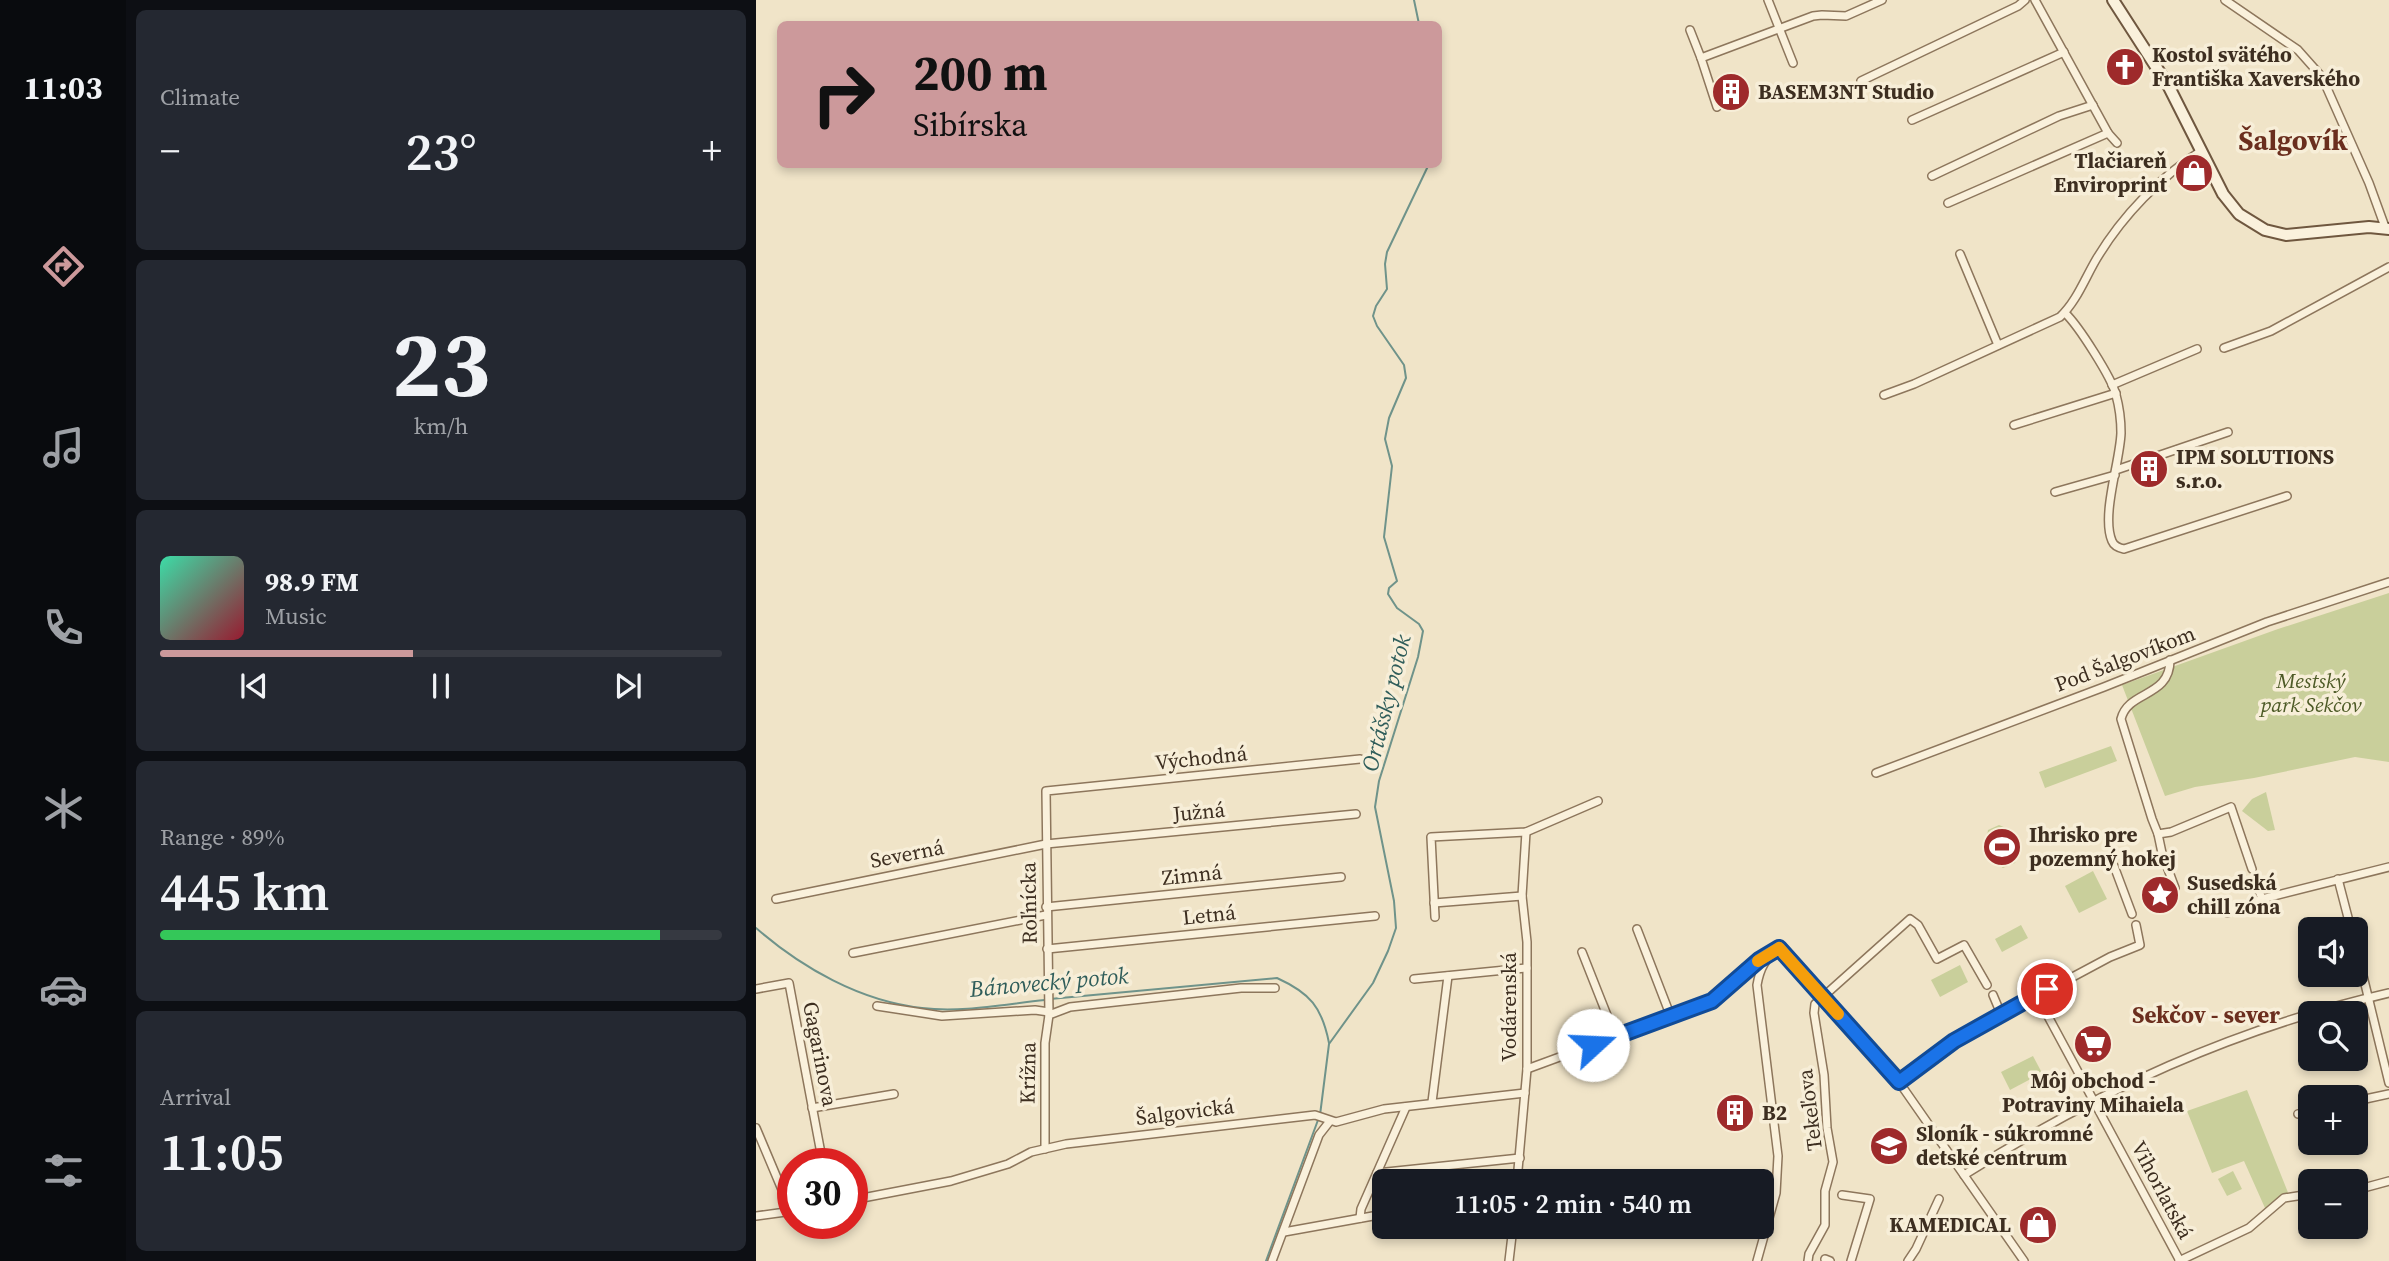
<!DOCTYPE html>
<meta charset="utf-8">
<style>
:root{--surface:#171b24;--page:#242831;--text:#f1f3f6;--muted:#9ea1a6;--line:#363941;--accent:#cc999b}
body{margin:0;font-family:"Source Serif 4",serif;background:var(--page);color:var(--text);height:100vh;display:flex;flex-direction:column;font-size:26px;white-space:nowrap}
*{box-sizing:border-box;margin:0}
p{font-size:23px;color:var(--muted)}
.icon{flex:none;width:38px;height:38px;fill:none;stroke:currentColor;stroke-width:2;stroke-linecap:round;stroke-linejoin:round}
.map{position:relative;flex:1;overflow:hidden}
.side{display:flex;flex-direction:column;gap:10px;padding:10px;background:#0d0f14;width:630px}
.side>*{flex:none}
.hud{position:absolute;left:21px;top:21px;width:665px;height:147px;border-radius:10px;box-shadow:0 4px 10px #0003;background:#cc999b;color:#111;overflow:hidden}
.tools{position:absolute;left:1542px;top:917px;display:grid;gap:14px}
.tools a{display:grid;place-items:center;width:70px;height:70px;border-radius:10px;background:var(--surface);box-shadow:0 4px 10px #0003;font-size:35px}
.speed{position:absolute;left:21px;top:1148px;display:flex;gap:14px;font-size:35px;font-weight:700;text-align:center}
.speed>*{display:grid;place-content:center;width:91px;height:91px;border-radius:50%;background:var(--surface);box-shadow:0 4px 10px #0003;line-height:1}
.speed .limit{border:10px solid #d22;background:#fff;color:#111}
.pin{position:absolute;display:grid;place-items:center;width:60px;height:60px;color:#fff;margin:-30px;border:4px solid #fff;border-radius:50%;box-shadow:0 2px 7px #0007}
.me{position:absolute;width:77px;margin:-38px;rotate:70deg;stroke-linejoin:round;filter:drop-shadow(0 0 5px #0008)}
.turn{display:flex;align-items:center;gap:24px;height:147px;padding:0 21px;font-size:32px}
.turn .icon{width:91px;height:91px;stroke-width:2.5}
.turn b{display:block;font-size:49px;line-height:60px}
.big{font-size:52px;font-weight:600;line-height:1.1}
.side .widget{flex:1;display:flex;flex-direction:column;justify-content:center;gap:10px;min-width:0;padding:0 24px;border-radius:10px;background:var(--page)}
.side .dial{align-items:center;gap:0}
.dial b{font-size:91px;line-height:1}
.song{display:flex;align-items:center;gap:21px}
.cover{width:84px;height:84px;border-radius:10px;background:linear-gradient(135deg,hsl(160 70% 55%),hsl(350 70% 35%))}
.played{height:7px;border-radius:4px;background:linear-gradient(90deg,var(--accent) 45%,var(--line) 45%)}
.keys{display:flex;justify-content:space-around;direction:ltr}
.heat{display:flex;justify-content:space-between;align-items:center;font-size:38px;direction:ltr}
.charge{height:10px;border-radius:5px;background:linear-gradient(90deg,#34c759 89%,var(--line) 0)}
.trip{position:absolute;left:616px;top:1169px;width:402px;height:70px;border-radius:10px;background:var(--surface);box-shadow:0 4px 10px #0003;font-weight:600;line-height:70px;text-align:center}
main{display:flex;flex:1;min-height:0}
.tabs{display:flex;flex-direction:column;width:126px;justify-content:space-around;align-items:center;background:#090b0e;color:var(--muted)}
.tabs .icon{width:49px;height:49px}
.tabs .active{color:var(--accent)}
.tabs b{font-size:32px;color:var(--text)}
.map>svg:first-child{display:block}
.green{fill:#c9cf9b}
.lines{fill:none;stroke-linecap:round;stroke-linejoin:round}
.stream{stroke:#6f938a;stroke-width:2}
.street-casing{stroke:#8d765c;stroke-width:10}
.secondary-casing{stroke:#6f573f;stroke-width:14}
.street{stroke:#faf1dc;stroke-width:7}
.secondary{stroke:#faf1dc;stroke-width:10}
.route-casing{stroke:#114b97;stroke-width:18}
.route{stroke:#1a73e8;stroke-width:12}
.slow{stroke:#f59e0b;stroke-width:12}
.labels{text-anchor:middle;stroke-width:7;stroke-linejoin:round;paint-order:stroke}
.poi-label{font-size:21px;font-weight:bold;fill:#3d2e20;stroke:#f7eed8;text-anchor:start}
.street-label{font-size:21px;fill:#3d2e20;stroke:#f7eed8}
.park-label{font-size:21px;font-style:italic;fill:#4d5a26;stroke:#f7eed8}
.water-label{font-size:23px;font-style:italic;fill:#2f5d5a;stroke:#f7eed8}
.neighbourhood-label{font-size:23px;font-weight:bold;fill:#6b2e1e;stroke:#f7eed8}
.district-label{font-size:28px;font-weight:bold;fill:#6b2e1e;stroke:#f7eed8}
</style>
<main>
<nav class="tabs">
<b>11:03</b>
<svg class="icon active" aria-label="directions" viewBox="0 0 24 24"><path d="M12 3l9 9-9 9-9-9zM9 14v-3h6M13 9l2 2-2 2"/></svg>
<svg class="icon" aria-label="music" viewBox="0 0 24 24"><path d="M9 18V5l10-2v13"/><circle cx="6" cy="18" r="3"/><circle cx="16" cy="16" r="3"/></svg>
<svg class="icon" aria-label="phone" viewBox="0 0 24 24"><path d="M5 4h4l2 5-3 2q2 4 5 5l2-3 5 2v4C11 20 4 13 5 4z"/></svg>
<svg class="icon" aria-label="climate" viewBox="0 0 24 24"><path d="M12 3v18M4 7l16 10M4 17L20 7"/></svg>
<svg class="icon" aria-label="car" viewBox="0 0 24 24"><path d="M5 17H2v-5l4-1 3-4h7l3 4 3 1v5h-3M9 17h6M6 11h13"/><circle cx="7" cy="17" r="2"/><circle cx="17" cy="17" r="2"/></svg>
<svg class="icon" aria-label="filters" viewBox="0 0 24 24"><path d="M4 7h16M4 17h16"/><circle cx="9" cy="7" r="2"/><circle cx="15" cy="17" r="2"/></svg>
</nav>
<section class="side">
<div class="widget"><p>Climate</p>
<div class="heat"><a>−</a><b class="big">23°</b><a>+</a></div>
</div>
<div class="widget dial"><b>23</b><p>km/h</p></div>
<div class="widget">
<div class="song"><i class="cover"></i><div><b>98.9 FM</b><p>Music</p></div></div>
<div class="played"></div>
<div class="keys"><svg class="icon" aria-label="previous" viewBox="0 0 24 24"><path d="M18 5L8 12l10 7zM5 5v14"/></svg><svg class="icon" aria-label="pause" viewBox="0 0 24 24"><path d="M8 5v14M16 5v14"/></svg><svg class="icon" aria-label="next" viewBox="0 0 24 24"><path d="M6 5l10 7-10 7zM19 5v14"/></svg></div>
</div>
<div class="widget"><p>Range · 89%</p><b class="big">445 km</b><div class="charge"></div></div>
<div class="widget"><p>Arrival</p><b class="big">11:05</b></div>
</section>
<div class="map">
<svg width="1633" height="1261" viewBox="0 0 1633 1261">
<rect width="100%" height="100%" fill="#f0e4c8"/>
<!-- green -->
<g class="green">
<polygon points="1633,593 1633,762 1599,757 1498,778 1439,787 1409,796 1366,685 1522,629"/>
<polygon points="1355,746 1361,761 1289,788 1283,772"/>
<polygon points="1510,792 1519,830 1512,831 1486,811 1496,799"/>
<polygon points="1243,825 1250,828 1261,858 1259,863 1247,868 1241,864 1231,836 1232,830"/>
<polygon points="1337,871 1351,899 1323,913 1309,886"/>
<polygon points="1265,925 1272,938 1246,952 1239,939"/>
<polygon points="1204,965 1212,982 1184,997 1175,980"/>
<polygon points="1277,1056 1286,1073 1254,1090 1245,1072"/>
<polygon points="1491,1090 1533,1195 1509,1208 1488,1161 1456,1173 1431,1111"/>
<polygon points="1477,1171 1486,1189 1471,1196 1462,1179"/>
</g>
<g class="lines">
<!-- stream -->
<g class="stream">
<polyline points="658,0 663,24"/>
<path d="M0,928C46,968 104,1001 166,1008C206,1013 249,1004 289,1000"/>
<path d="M294,999L521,978C554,993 566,1007 573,1043"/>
<polyline points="564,1115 573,1044 617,983 632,951 640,928 638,901 619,807 623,781 662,657 667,631 663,624 641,608 632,594 633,588 641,581 628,537 636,466 629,439 633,418 650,378 648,365 621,326 617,316 620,306 631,289 629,264 631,252 673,164"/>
<polyline points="510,1261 562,1120"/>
</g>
<defs>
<g id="street">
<polyline points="1012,0 1037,63"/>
<polyline points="1279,0 1352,133 1361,143"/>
<polyline points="1469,0 1542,50 1566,77 1613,183 1629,227"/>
<polyline points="934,30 945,58"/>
<polyline points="1105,81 1262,6 1269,0"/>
<polyline points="961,107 945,58 1057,16 1066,15 1090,16 1126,0"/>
<polyline points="1156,120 1308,52"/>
<polyline points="1176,176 1303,116 1337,105"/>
<polyline points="1192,203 1352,133"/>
<polyline points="1204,254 1242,345"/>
<path d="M1309,313C1322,325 1356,378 1360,395C1363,406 1365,422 1365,433C1364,462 1345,515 1356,541C1358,546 1363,548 1368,549L1531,496"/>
<polyline points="1468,348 1515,331 1633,267"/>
<polyline points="1356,385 1441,349"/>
<path d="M1128,395L1158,384L1304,317C1321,301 1329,278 1341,258C1367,215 1404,177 1445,151"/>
<polyline points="1258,425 1360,393"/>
<polyline points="1360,470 1472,432"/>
<polyline points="1299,492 1359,475"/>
<path d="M1414,660C1414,698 1372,690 1365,719L1396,819L1402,834L1415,832L1475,807L1496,869"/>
<polyline points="1120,773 1348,687 1511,622 1633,582"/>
<polyline points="1402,834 1406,853 1419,888"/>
<polyline points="1358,866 1376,914"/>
<polyline points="1582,879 1595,929"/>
<polyline points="1499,880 1506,899"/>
<polyline points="20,899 290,844 600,814"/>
<polyline points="678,903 766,896"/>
<polyline points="290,907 585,877"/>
<polyline points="1471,913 1506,899 1633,867"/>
<polyline points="679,917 675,837 770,832 842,801"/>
<polyline points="881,929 915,1017"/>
<polyline points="1600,947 1633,1083"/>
<polyline points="291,949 619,916"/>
<polyline points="826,952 860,1038"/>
<polyline points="97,953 290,915"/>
<polyline points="658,979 771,968"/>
<polyline points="0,989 33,983 67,1164"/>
<polyline points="1280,994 1424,1261"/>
<polyline points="1237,995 1245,1014"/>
<polyline points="121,1006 186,1016 279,1010 293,1012"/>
<polyline points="293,1015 290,791 604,759"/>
<polyline points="771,1069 956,1001 1003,960 1011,956"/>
<polyline points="1143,1082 1197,1041 1354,957 1384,945 1380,925"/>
<polyline points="1600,1101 1633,1094"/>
<polyline points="676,1102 692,976"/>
<polyline points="56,1108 138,1094"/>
<polyline points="1542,1114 1554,1111"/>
<polyline points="0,1128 35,1211"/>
<polyline points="289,1149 289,1043 293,1015 314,1007 485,988 519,988"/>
<polyline points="621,1173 764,1158"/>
<path d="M1208,1175C1342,1091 1479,1028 1633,993"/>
<polyline points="761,1181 771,1069 771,942 766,896 770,832"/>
<polyline points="1600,1190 1633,1181"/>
<polyline points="1086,1195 1114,1199 1095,1261"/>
<polyline points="96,1200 195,1181 252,1164 275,1152 310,1144 559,1115 580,1122 628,1109 769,1093"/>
<polyline points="0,1216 37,1211"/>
<polyline points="604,1218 605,1209 650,1107"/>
<polyline points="528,1232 628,1214"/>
<polyline points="1069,1259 1074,1261"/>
<polyline points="516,1261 563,1135 574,1121"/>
<polyline points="753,1261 757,1227"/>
<path d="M1001,1261L1020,1193L1022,1156L1001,985C1004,968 1009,959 1023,948L1143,1082L1268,1261"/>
<polyline points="1052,1261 1053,1254 1069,1225 1069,1191 1077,1162 1071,1128 1068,1075 1058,1013 1059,1004 1154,919 1162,925 1181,959 1208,945 1231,985"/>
<polyline points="1152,1261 1160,1249 1183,1199"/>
<polyline points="1423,1261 1493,1228 1528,1198 1554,1194"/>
</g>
<polyline id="secondary" points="1357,0 1413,87 1467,194 1483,214 1509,230 1530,235 1613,227 1633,229"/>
</defs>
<!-- street casing -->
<use href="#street" class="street-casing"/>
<!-- secondary casing -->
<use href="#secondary" class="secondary-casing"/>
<!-- street -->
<use href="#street" class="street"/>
<!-- secondary -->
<use href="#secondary" class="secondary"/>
</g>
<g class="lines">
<defs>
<polyline id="route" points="837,1045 956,1001 1003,960 1023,948 1143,1082 1198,1041 1291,989"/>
</defs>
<!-- route casing -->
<use href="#route" class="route-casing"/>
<!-- route -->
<use href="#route" class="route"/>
<!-- slow -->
<polyline class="slow" points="1002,961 1023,948 1082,1014"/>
</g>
<!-- icons -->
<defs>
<symbol id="church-disc" viewBox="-11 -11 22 22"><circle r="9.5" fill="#9e2a2b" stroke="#f7eed8"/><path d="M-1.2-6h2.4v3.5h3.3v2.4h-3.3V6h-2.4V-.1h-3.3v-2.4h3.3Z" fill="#fff"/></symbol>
<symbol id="building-disc" viewBox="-11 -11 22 22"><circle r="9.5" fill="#9e2a2b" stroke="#f7eed8"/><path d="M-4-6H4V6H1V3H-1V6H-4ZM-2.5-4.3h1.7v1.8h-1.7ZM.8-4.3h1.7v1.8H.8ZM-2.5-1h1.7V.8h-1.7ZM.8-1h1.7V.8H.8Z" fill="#fff"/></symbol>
<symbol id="shop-disc" viewBox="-11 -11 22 22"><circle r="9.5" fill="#9e2a2b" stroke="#f7eed8"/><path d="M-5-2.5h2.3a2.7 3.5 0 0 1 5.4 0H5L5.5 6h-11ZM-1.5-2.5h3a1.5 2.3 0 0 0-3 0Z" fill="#fff"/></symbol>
<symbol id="stadium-disc" viewBox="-11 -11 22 22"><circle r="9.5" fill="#9e2a2b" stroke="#f7eed8"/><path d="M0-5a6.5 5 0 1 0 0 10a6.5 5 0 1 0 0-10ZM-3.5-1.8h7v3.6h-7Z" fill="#fff"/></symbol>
<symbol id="sight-disc" viewBox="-11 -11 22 22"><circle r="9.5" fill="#9e2a2b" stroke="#f7eed8"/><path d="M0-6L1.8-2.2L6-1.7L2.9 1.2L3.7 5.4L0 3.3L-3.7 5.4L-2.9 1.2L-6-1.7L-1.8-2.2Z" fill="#fff"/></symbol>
<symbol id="supermarket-disc" viewBox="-11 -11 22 22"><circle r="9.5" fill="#9e2a2b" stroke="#f7eed8"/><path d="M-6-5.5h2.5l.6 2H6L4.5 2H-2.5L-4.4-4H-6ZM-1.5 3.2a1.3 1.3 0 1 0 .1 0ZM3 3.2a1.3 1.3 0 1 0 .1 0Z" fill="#fff"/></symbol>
<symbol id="school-disc" viewBox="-11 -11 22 22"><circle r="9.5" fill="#9e2a2b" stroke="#f7eed8"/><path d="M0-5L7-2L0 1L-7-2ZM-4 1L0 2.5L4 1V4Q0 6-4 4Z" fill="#fff"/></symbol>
</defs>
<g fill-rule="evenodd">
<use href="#church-disc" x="1347" y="45" width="44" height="44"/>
<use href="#building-disc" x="953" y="70" width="44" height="44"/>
<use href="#shop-disc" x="1416" y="151" width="44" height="44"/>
<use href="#building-disc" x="1371" y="447" width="44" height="44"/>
<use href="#stadium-disc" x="1224" y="825" width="44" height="44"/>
<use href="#sight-disc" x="1382" y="873" width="44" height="44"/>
<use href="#supermarket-disc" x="1315" y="1022" width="44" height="44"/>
<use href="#building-disc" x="957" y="1091" width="44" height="44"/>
<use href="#school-disc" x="1111" y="1124" width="44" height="44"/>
<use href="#shop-disc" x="1260" y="1203" width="44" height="44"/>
</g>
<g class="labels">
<!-- poi labels -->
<g class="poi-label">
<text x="1396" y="62">Kostol svätého<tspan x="1396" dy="24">Františka Xaverského</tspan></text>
<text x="1002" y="99">BASEM3NT Studio</text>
<text x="1411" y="168" text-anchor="end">Tlačiareň<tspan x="1411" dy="24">Enviroprint</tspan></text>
<text x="1420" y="464">IPM SOLUTIONS<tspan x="1420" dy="24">s.r.o.</tspan></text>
<text x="1273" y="842">Ihrisko pre<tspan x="1273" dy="24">pozemný hokej</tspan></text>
<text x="1431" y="890">Susedská<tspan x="1431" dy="24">chill zóna</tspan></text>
<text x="1337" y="1088" text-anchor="middle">Môj obchod -<tspan x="1337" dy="24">Potraviny Mihaiela</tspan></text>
<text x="1006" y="1120">B2</text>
<text x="1160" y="1141">Sloník - súkromné<tspan x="1160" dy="24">detské centrum</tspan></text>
<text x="1255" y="1232" text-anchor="end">KAMEDICAL</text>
</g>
<!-- street labels -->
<g class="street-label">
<text transform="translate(1369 659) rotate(-21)" y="7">Pod Šalgovíkom</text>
<text transform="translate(445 758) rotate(-6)" y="7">Východná</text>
<text transform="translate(443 812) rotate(-5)" y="7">Južná</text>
<text transform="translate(151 854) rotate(-11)" y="7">Severná</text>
<text transform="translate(436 875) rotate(-6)" y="7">Zimná</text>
<text transform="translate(273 903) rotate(-91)" y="7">Roľnícka</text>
<text transform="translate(453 915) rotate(-6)" y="7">Letná</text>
<text transform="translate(753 1007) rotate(-90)" y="7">Vodárenská</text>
<text transform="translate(64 1054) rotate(79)" y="7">Gagarinova</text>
<text transform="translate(272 1073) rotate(-89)" y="7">Krížna</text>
<text transform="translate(1054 1110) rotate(-97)" y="7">Tekeľova</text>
<text transform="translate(429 1112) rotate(-7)" y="7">Šalgovická</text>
<text transform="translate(1406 1190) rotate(62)" y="7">Vihorlatská</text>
</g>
<!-- park labels -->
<g class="park-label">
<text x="1555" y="688">Mestský<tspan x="1555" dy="24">park Sekčov</tspan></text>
</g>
<!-- water labels -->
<g class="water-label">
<text transform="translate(630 703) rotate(-76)" y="8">Ortášsky potok</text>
<text transform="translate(293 982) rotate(-5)" y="8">Bánovecký potok</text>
</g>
<!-- neighbourhood labels -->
<g class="neighbourhood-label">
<text x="1450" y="1023">Sekčov - sever</text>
</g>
<!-- district labels -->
<g class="district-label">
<text x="1537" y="150">Šalgovík</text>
</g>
</g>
</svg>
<div class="tools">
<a><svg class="icon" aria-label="sound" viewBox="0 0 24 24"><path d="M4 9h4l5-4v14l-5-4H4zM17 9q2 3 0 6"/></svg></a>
<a><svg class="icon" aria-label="search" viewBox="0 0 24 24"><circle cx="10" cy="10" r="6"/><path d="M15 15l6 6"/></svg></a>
<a>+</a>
<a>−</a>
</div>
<div class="speed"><div class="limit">30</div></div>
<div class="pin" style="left:1291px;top:989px;background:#d93025"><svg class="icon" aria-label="arrive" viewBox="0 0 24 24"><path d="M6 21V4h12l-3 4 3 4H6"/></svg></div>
<svg class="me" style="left:837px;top:1045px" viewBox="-20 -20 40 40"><circle r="19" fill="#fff"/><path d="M0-13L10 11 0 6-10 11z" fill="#1a73e8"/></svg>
<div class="trip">11:05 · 2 min · 540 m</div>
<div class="hud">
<div class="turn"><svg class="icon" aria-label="right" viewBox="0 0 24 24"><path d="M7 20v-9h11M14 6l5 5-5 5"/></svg><div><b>200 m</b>Sibírska</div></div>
</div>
</div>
</main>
